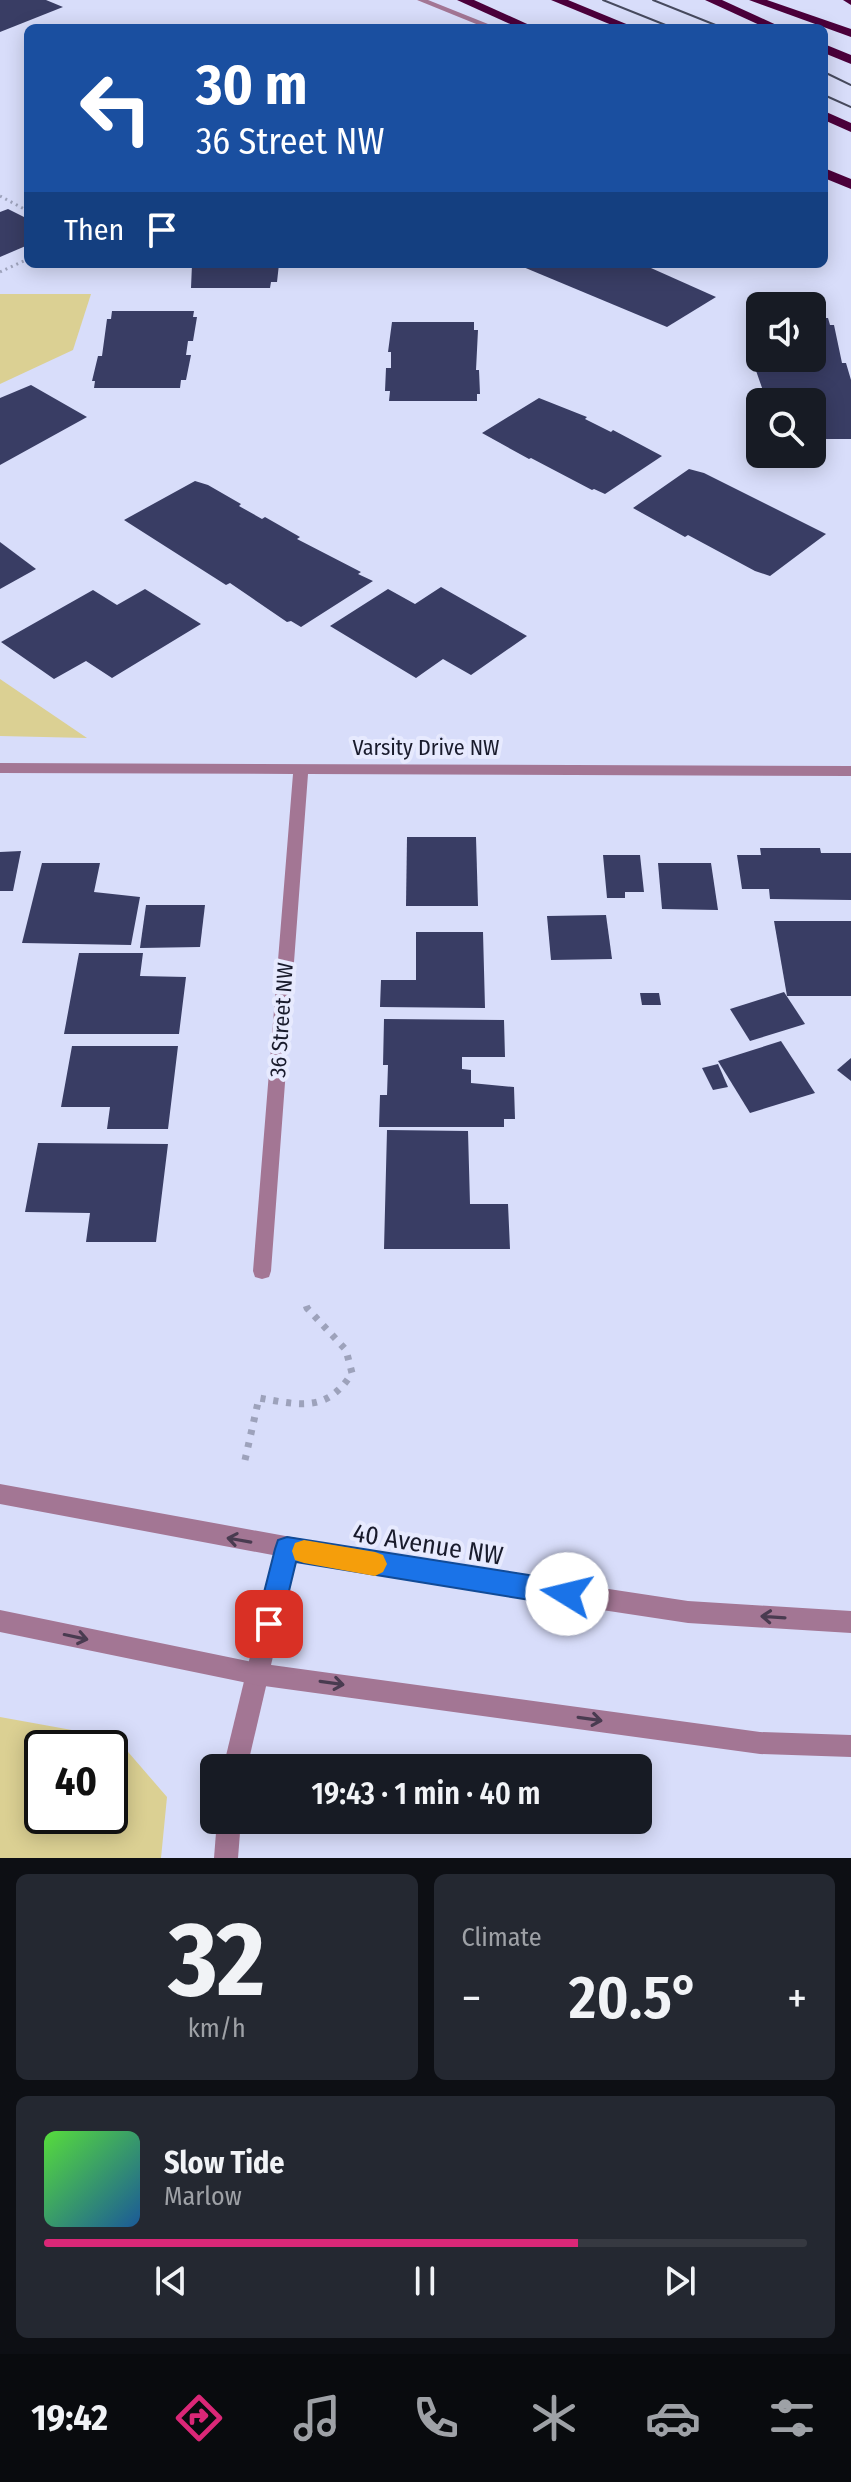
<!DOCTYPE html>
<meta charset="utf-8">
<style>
:root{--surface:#171b24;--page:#242831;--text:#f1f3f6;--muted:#9ea1a6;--line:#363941;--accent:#db2777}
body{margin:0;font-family:"Fira Sans Condensed",sans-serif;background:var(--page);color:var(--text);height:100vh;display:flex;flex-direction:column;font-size:30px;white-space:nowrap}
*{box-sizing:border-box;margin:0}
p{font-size:26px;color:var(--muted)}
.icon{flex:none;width:44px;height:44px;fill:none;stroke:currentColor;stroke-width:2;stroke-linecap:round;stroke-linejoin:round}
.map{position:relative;height:1858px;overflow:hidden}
.side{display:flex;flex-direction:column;gap:16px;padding:16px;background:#0d0f14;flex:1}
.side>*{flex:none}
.top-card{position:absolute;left:24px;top:24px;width:804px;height:244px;border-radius:12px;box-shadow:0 4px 20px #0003;background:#1a4fa0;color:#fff;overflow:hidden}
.tools{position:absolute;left:746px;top:292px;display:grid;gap:16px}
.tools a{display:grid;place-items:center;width:80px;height:80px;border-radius:12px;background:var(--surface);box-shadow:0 4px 20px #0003;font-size:40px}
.speed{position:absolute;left:24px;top:1730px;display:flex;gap:16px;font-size:40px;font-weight:700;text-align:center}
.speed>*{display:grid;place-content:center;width:104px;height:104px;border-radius:50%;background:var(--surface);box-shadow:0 4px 20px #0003;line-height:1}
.speed .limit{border:4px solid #111;border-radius:12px;background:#fff;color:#111}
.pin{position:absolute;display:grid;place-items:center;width:68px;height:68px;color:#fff;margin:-34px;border-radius:16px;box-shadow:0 4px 12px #0006}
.me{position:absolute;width:88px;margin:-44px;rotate:279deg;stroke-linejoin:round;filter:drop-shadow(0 0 6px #0008)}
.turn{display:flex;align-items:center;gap:28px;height:168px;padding:0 40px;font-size:36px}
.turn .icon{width:104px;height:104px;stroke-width:2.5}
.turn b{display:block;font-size:56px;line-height:68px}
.then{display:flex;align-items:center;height:76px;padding:0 40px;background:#0003;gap:16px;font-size:30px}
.big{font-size:60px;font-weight:600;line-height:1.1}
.side .tile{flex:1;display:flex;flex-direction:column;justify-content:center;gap:12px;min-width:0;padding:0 28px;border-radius:12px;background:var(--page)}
.side .dial{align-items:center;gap:0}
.dial b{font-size:104px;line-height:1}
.song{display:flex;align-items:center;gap:24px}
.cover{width:96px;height:96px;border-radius:12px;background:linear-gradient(135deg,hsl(110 70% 55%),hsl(210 70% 35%))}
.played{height:8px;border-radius:4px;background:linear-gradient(90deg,var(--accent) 70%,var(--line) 70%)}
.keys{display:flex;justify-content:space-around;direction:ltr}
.heat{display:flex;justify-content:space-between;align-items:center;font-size:44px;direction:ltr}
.side .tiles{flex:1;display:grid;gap:16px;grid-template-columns:1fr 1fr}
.tile:last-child{grid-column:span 2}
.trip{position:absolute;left:200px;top:1754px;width:452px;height:80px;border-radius:12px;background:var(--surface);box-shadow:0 4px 20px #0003;font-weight:600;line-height:80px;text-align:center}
.menu{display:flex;height:128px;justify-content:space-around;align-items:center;background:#090b0e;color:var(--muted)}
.menu .icon{width:56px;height:56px}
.menu .active{color:var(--accent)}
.menu b{font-size:36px;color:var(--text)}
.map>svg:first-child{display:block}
.green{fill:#dbd093;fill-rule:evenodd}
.building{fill:#393d64}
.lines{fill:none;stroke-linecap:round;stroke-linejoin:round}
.path-far1{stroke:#9da2bb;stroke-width:3;stroke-dasharray:2 4;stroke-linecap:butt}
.path{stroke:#9da2bb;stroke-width:7;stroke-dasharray:5 8;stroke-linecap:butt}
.minor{fill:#a37694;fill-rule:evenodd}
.tertiary{fill:#a37694;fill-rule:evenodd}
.motorway{fill:#4b003b;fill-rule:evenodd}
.tram{stroke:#474a5e;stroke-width:2}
.oneway{stroke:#493b50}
.route{fill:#1a73e8;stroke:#114b97;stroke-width:2}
.slow{fill:#f59e0b}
.labels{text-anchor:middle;stroke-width:8;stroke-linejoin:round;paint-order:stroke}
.street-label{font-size:22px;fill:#191b2c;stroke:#e7eafe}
.near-street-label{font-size:26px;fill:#191b2c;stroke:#e7eafe}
</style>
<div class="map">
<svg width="851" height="1858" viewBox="0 0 851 1858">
<rect width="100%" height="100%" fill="#d8ddfa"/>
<!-- green -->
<g class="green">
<polygon points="0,294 91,294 73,350 0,384"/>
<polygon points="0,679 87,738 0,736"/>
<path d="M0,1717L116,1738L167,1797L161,1858H0ZM42,1748H110V1816H42Z"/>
</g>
<!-- building -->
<g class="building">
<polygon points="0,0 46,0 63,7 0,32"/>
<polygon points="8,209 28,219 28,245 0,257 0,212"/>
<polygon points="192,264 279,264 277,282 271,282 270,288 191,288"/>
<polygon points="516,264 642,264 716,297 667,327"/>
<polygon points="112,311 194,311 193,317 197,317 193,341 188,341 186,355 191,355 186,380 181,380 180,388 94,388 95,381 92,381 98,356 102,356 107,319 111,319"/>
<polygon points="746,318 760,318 760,358 812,358 812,318 828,318 830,325 834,325 842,363 846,363 851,380 851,439 812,439 812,402 767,402 754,365 757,365 754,350 750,349"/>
<polygon points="392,322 474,322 474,330 478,330 476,370 479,370 480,394 477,394 477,401 389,401 390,391 385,391 386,368 391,368 391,352 388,352"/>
<polygon points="31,385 87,417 0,465 0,398"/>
<polygon points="539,398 587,417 585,419 611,432 613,430 662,456 605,494 594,489 592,490 531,458 529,459 482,433"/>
<polygon points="689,469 704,473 826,534 770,576 755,571 688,535 685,537 633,508"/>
<polygon points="195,481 208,485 241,504 239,506 262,519 265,517 300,537 297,539 361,572 358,574 373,581 301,627 291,621 287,622 230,583 226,585 124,520"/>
<polygon points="0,542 36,569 0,589"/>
<polygon points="441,587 527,636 471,675 443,659 416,678 330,626 388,589 415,604"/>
<polygon points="145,589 201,624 112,678 86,661 54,679 1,642 93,590 117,605"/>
<polygon points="407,837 476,837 478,906 406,906"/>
<polygon points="760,848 820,848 821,853 851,853 851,900 770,899 769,889 742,889 737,855 761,855"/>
<polygon points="21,851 13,891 0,891 0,852"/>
<polygon points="603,855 640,855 644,892 625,892 625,898 607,898"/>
<polygon points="42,863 100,863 94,892 140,897 131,945 22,943"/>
<polygon points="658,863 711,863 718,910 662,909"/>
<polygon points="146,905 205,905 200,947 140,948"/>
<polygon points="606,915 612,959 551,960 547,916"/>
<polygon points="774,921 851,921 851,996 787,996"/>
<polygon points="416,932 483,932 485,1008 380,1007 381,980 416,980"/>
<polygon points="79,953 143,953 140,976 186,977 179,1034 64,1034"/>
<polygon points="784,992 805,1024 750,1041 730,1009"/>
<polygon points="640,993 659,993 661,1005 642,1005"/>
<polygon points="384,1019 504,1020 505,1057 462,1057 462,1069 471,1070 471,1083 514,1087 515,1119 504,1119 504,1127 379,1127 380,1095 387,1095 388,1065 383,1065"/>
<polygon points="781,1041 815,1093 750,1113 718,1061"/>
<polygon points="72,1046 178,1046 168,1129 107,1129 110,1107 61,1107"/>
<polygon points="851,1058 851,1081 837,1070"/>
<polygon points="718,1064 728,1087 713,1090 702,1068"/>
<polygon points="387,1130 468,1131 470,1204 508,1204 510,1249 384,1249"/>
<polygon points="38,1143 168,1144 156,1242 86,1242 90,1213 25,1212"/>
</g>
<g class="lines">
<!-- path-far1 -->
<g class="path-far1">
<polyline points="0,196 28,211"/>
<polyline points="0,272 28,259"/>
</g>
<!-- path -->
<path class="path" d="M245,1460L259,1398C300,1405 327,1413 352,1373L346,1350L307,1308L304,1299"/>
<!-- minor -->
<g class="minor">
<polygon points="0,763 851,766 851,776 308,774 271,1271 269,1277 262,1279 255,1277 253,1271 293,774 0,773"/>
<polygon points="287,1539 294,1542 298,1549 247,1768 223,1768 276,1549 280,1542"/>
<polygon points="217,1820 241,1820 238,1858 214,1858"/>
</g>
<!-- tertiary -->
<g class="tertiary">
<polygon points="417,0 428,0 498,28 486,28"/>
<polygon points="0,1484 417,1560 688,1601 851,1611 851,1633 688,1623 417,1582 0,1504"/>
<polygon points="0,1610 257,1663 760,1732 851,1735 851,1757 760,1754 257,1685 0,1632"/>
</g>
<!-- motorway -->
<g class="motorway">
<polygon points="457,0 474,0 536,28 519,28"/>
<polygon points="551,0 568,0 636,28 619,28"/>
<polygon points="705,0 722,0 783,28 766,28"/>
<polygon points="749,0 767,0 851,29 851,37"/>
<polygon points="843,0 851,0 851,5"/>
<polygon points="824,44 851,55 851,64 824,53"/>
<polygon points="824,111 851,123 851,132 824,120"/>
<polygon points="824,168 851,179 851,189 824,178"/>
</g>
<!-- tram -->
<g class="tram">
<polyline points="603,0 673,28"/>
<polyline points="653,0 723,28"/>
<polyline points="824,72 851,85"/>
<polyline points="824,95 851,107"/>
</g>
</g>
<!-- one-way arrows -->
<defs><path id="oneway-shaft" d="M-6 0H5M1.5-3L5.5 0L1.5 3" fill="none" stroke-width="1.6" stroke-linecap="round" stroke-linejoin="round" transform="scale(2)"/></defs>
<g class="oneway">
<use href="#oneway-shaft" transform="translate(239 1540) rotate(-170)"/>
<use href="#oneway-shaft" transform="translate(773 1617) rotate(-176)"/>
<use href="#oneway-shaft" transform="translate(76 1637) rotate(12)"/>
<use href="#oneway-shaft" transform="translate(332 1683) rotate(8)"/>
<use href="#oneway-shaft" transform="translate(590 1719) rotate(8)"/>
</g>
<!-- route -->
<polygon class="route" points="287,1537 567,1581 576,1585 580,1594 576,1602 567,1606 296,1562 281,1624 278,1632 269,1636 260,1632 256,1624 275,1549 278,1540"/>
<!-- slow -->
<polygon class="slow" points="304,1540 375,1552 383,1555 387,1564 383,1572 375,1576 304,1563 295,1560 292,1551 295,1543"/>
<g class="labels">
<!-- street labels -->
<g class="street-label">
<text x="426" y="755">Varsity Drive NW</text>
<text transform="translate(281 1020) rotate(-86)" y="8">36 Street NW</text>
</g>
<!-- near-street labels -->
<g class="near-street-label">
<text transform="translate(428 1544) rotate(9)" y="9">40 Avenue NW</text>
</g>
</g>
</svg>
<div class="tools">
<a><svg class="icon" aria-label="sound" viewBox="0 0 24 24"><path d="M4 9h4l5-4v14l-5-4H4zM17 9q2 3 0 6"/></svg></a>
<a><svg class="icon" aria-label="search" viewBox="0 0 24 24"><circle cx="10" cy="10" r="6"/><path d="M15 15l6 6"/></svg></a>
</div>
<div class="speed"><div class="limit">40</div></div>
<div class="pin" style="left:269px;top:1624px;background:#d93025"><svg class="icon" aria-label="arrive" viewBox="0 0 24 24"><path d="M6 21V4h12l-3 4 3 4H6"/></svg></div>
<svg class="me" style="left:567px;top:1594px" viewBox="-20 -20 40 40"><circle r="19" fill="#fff"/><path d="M0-13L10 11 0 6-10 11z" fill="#1a73e8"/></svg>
<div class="trip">19:43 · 1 min · 40 m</div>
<div class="top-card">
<div class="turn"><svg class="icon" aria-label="left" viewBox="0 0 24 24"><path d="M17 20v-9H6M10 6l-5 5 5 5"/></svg><div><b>30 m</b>36 Street NW</div></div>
<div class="then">Then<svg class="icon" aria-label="arrive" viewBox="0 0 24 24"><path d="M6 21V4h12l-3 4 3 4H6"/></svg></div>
</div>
</div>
<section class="side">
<div class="tiles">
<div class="tile dial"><b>32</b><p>km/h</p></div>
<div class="tile"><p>Climate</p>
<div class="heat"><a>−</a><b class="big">20.5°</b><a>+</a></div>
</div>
<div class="tile">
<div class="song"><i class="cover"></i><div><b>Slow Tide</b><p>Marlow</p></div></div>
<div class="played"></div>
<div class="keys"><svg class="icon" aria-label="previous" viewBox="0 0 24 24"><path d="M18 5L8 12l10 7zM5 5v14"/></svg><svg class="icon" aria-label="pause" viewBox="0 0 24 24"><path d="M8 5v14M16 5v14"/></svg><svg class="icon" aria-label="next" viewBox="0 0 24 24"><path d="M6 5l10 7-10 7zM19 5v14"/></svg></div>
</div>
</div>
</section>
<nav class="menu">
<b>19:42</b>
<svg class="icon active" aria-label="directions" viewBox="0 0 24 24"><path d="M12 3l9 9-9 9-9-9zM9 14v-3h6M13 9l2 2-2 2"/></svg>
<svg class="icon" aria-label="music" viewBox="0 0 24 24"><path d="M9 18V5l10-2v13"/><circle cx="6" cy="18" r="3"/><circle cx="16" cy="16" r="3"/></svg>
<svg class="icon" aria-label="phone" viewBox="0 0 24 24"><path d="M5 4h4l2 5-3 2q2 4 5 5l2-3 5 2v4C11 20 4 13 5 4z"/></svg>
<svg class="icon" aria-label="climate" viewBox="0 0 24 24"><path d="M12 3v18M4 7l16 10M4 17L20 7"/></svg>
<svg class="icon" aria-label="car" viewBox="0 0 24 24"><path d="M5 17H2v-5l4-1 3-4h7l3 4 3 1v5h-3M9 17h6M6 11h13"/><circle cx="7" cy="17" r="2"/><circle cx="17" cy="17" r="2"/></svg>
<svg class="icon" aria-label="filters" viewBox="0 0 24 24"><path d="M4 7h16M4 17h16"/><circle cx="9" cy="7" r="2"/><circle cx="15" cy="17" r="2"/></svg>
</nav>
